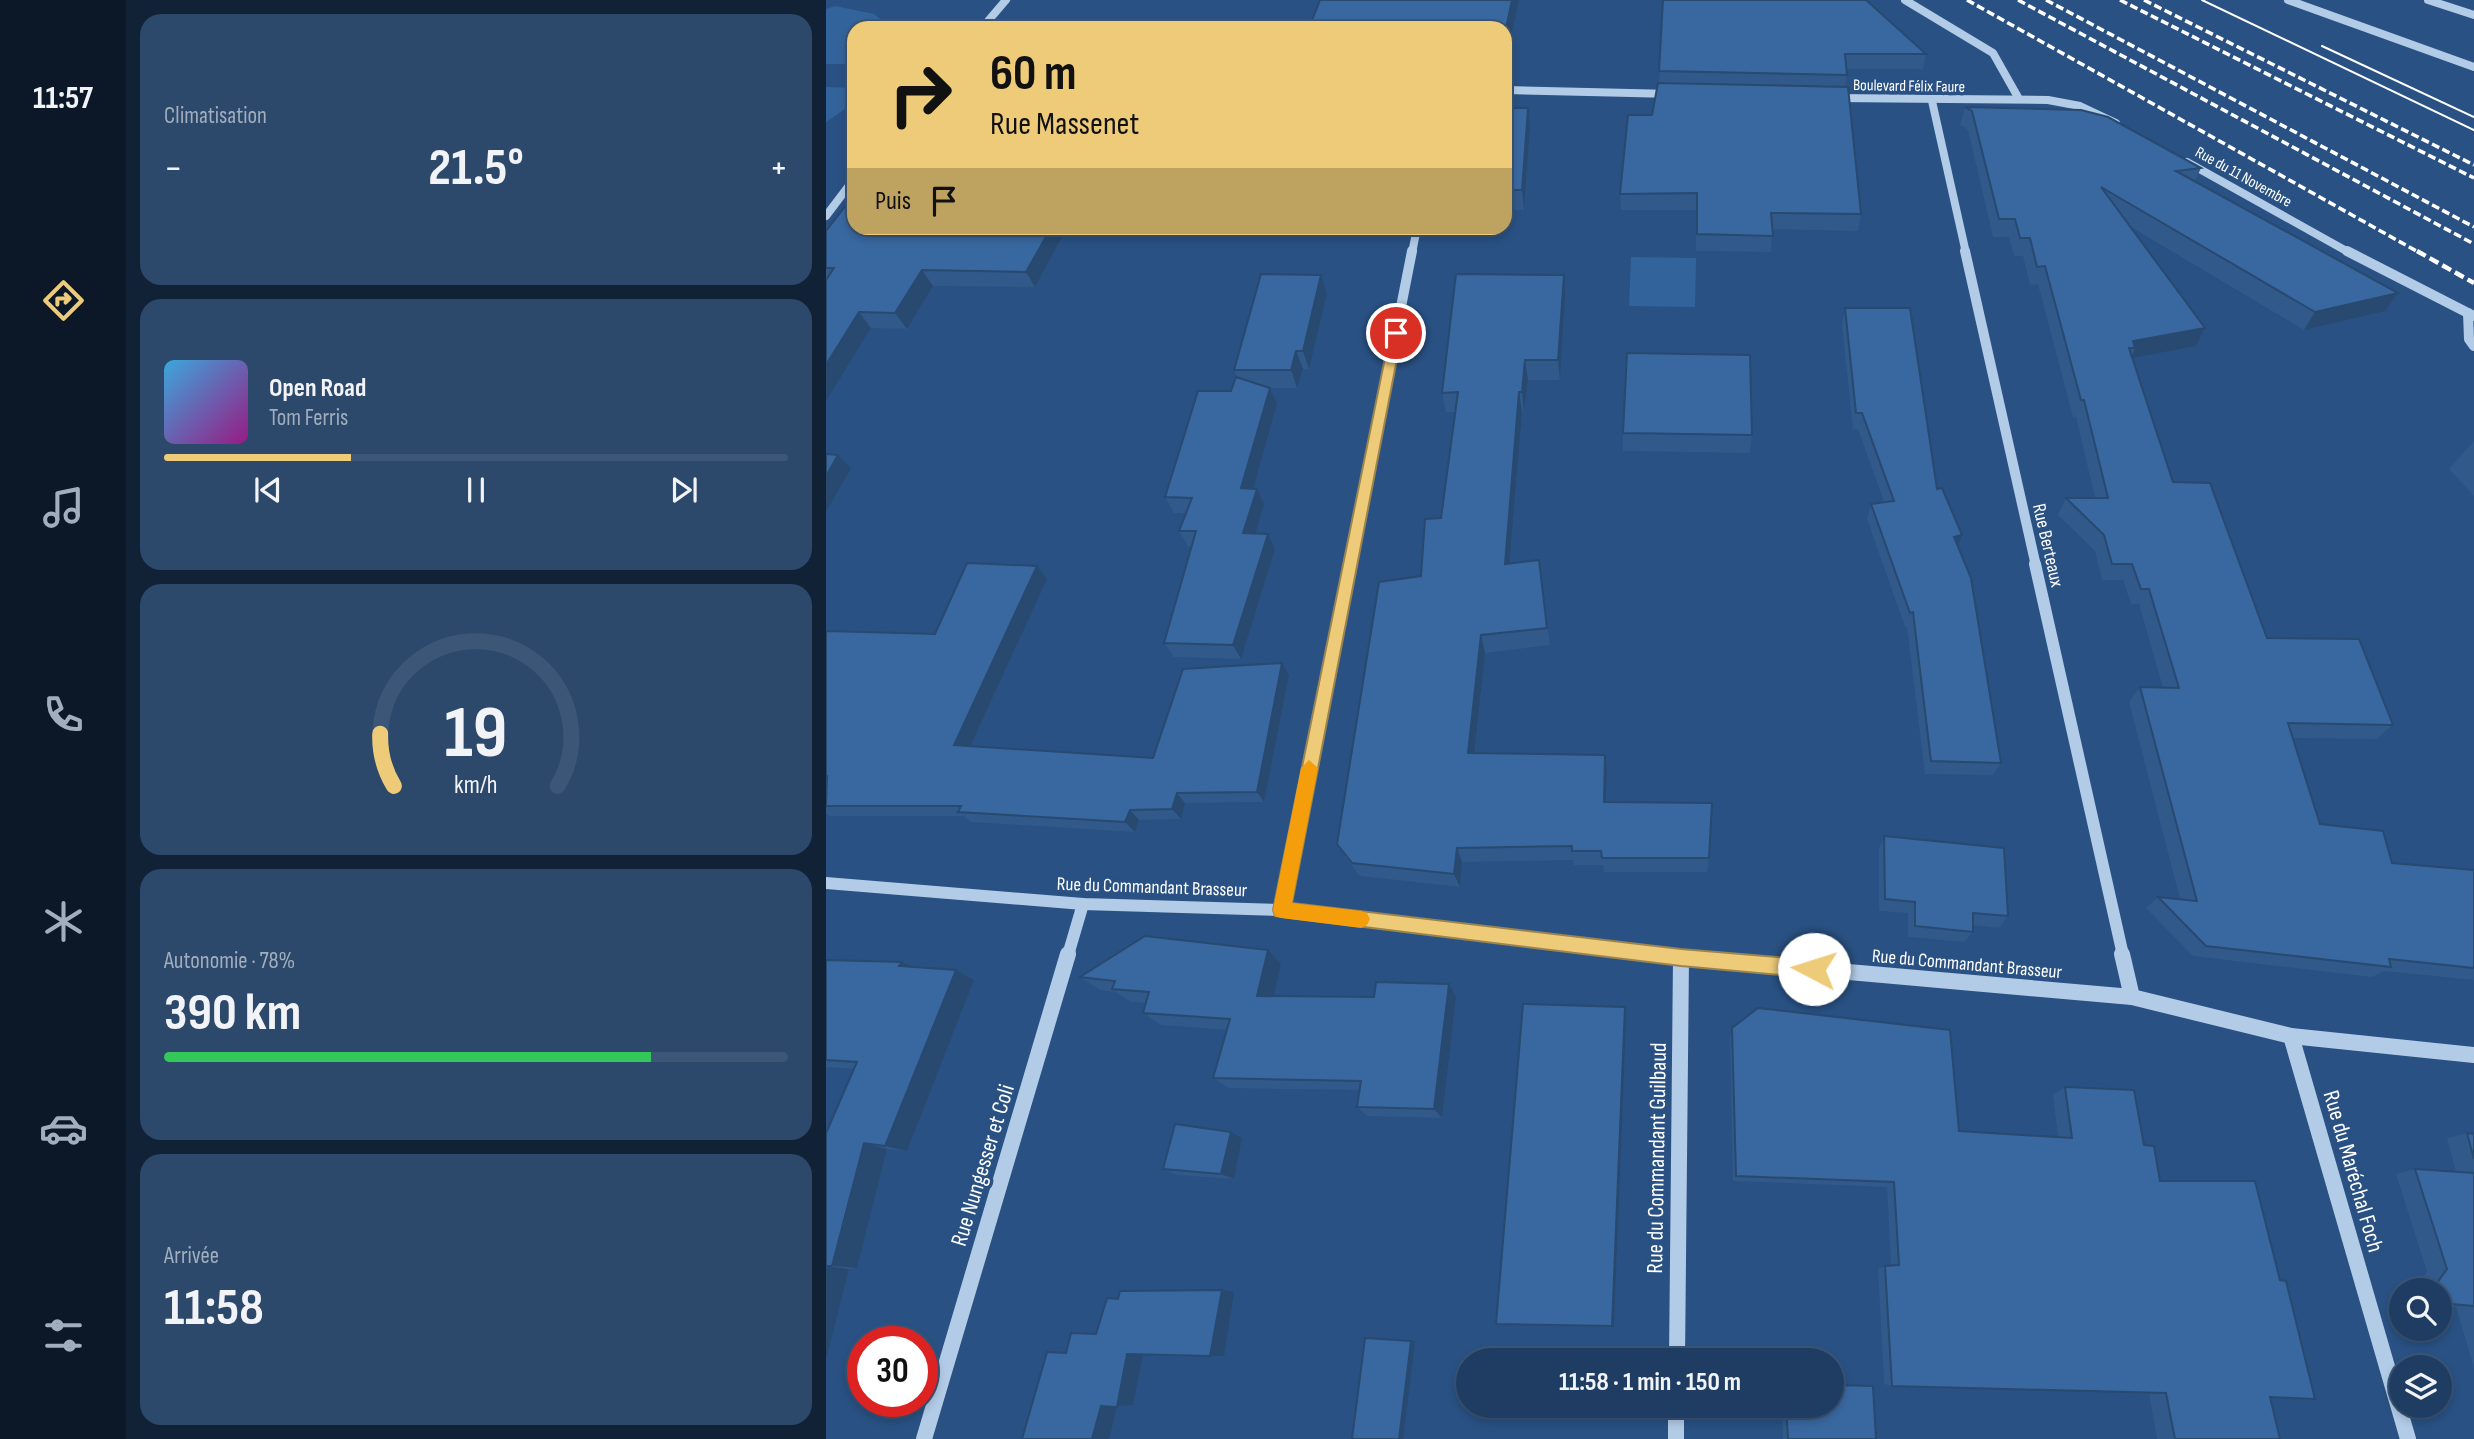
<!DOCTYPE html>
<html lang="fr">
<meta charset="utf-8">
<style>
:root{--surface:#1f3d62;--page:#2c486b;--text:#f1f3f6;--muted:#a1aebe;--line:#3c5677;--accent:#eecb79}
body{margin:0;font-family:"Sofia Sans Condensed",sans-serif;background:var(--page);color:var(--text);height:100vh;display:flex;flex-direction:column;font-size:26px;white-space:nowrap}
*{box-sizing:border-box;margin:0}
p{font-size:23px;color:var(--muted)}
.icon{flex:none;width:38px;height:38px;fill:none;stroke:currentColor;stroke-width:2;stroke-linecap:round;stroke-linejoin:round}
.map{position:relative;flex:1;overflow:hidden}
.details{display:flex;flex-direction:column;gap:14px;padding:14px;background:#112236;width:700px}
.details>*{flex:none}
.hud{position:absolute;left:21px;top:21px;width:665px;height:214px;border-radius:21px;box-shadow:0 4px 10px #0003,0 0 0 2px var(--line);background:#eecb79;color:#111;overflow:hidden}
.buttons{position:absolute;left:1563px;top:1278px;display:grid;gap:14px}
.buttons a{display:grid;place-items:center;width:63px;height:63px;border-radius:50%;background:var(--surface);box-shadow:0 4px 10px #0003,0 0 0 2px var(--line);font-size:35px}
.speed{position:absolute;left:21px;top:1326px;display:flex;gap:14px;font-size:35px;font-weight:700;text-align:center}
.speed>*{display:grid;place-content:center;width:91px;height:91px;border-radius:50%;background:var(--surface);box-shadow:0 4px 10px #0003,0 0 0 2px var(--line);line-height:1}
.speed .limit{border:10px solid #d22;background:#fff;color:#111}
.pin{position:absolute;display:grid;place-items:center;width:60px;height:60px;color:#fff;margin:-30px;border:4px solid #fff;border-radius:50%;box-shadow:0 2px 7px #0007}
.me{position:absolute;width:77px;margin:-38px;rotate:275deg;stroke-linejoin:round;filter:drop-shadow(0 0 5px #0008)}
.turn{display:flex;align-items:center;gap:24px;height:147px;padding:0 28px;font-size:32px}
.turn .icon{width:91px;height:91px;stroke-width:2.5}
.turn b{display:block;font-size:49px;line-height:60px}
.then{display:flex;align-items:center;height:66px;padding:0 28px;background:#0003;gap:14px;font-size:26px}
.big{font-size:52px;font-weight:700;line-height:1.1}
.details .widget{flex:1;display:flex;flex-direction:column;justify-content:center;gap:10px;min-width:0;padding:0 24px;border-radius:21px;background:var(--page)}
.details .dial{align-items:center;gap:0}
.dial svg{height:182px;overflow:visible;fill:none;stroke:var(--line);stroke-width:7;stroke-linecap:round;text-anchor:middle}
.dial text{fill:var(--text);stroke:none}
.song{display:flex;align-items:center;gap:21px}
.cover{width:84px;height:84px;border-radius:10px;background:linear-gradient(135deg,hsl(200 70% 55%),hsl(310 70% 35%))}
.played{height:7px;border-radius:4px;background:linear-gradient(90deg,var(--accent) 30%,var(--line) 30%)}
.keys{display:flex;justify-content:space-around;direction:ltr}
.heat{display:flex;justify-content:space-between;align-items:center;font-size:38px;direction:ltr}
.charge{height:10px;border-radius:5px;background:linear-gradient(90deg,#34c759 78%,var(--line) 0)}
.trip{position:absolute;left:630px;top:1348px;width:388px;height:70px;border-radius:35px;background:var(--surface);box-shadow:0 4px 10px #0003,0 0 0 2px var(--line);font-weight:700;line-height:70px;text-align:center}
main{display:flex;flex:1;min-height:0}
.tabs{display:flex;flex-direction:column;width:126px;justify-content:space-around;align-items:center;background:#0c1827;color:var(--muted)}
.tabs .icon{width:49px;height:49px}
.tabs .on{color:var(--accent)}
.tabs b{font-size:32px;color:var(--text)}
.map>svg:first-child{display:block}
.green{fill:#33639b}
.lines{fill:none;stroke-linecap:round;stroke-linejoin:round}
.minor-far3{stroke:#b2cbe7;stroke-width:8}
.minor-far2{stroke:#b2cbe7;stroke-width:10}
.minor-far1{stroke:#b2cbe7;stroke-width:12}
.minor{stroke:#b2cbe7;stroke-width:16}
.tram{stroke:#fff;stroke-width:2}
.rail-far1{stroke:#fff;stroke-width:3.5;stroke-dasharray:8 3.5;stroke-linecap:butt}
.rail{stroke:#fff;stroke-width:4.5;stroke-dasharray:10 4.5;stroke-linecap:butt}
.wall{fill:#31598a}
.shaded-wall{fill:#284970}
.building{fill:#3968a0;stroke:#284970;stroke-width:2}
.route{fill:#eecb79;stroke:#9b844f;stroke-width:2}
.slow{fill:#f59e0b}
.labels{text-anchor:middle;stroke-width:7;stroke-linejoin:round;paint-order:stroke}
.far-street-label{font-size:16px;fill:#fff;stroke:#295183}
.street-label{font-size:19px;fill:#fff;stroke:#295183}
.near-street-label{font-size:23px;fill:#fff;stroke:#295183}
</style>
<main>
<nav class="tabs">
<b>11:57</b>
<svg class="icon on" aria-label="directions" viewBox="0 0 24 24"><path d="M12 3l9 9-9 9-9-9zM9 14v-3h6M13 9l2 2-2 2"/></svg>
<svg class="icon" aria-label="music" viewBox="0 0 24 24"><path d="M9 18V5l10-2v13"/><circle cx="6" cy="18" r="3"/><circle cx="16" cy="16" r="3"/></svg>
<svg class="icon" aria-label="phone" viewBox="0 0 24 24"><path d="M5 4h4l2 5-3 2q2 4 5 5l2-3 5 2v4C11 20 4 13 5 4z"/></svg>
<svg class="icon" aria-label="climate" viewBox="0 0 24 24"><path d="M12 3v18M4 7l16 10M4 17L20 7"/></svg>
<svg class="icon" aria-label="car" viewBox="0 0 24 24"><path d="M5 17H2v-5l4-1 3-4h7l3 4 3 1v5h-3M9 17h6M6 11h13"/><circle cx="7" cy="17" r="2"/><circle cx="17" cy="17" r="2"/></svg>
<svg class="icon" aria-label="filters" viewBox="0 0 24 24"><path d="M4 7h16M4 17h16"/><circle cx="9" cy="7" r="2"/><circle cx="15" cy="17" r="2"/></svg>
</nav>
<section class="details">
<div class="widget"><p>Climatisation</p>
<div class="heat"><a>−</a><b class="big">21.5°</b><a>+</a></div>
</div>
<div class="widget">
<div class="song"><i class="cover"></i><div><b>Open Road</b><p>Tom Ferris</p></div></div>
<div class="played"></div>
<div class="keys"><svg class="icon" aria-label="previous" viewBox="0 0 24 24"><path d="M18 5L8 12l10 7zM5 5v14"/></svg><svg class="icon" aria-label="pause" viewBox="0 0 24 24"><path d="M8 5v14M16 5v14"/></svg><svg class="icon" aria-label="next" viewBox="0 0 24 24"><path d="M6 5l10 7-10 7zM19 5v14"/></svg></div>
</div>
<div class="widget dial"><svg viewBox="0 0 100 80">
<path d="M14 69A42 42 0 1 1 86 69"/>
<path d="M14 69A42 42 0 0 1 8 46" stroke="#eecb79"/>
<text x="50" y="56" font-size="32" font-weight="700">19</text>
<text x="50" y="72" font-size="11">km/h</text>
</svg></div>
<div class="widget"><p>Autonomie · 78%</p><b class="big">390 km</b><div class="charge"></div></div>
<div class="widget"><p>Arrivée</p><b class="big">11:58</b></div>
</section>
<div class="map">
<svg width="1648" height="1439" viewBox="0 0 1648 1439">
<rect width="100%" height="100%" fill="#295183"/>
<!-- green -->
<g class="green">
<polygon points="9,6 48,14 65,28 28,28 28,64 0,64 0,9"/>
<polygon points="0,87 28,88 28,103 0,122"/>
<polygon points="805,257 870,258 869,307 803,306"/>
</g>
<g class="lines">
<!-- minor-far3 -->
<g class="minor-far3">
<polyline points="1079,0 1167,53 1193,99"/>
<polyline points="1462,0 1648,67"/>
<polyline points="1602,0 1648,15"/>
<polyline points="156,28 180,0"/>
<polyline points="679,90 847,94"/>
<polyline points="1008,98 1222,100 1254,106 1290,123"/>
<polyline points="1106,101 1140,253"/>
<polyline points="1361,162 1524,253"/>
<polyline points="0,216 28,179"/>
<polyline points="586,253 591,228"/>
</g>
<!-- minor-far2 -->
<g class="minor-far2">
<polyline points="1139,251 1210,566"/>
<polyline points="1521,251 1648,316"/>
<polyline points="1642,313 1643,339 1648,346"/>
<polyline points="524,566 586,251"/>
</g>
<!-- minor-far1 -->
<g class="minor-far1">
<polyline points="1209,564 1297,955"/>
<polyline points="0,883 257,904 455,910 833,955"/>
<polyline points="455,910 524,564"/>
<polyline points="242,955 257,904"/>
</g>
<!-- minor -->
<g class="minor">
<polyline points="819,954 1306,997 1465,1036 1648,1055"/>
<polyline points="1296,954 1306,997"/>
<polyline points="1465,1036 1582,1439"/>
<polyline points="851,1360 855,958"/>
<polyline points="850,1405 850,1439"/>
<polyline points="98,1439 242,954"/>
</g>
<!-- tram -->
<g class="tram">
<polyline points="1376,0 1648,130"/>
<polyline points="1496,46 1648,117"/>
</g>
<!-- rail-far1 -->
<g class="rail-far1">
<polyline points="1141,0 1594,253"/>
<polyline points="1192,0 1648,244"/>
<polyline points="1220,0 1648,227"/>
<polyline points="1294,0 1648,178"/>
<polyline points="1318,0 1648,165"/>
</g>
<!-- rail -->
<polyline class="rail" points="1591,251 1648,283"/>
</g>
<!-- wall -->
<g class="wall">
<polygon points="837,0 1100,54 1097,69 1020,69 1021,75 1019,87 1035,214 1032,231 946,229 945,252 870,251 870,210 795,210 794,194 826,115 833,83"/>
<polygon points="1139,107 1375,168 1369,181 1559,311 1478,330 1305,227 1379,328 1370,346 1306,357 1347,482 1441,638 1567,725 1550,739 1466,738 1494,824 1566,863 1648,870 1648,980 1558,971 1546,977 1367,956 1320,908 1332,897 1354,899 1303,702 1314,687 1337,688 1313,604 1305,604 1297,580 1276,580 1269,551 1232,515 1240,498 1269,498 1250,417 1247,417 1212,284 1204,285 1197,256 1188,256 1183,237 1167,237 1142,130 1134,125"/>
<polygon points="679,108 704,128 698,210 679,210"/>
<polygon points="241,228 209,287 107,286 81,329 45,328 0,401 0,231"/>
<polygon points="411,228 467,228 467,229"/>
<polygon points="495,275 501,293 483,369 477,369 471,388 444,388 451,404 427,488 431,489 438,504 429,533 449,549 415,659 348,657 338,643 366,546 362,546 353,531 360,513 348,513 339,497 405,391 411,377 408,370"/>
<polygon points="739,296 734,380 702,380 698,412 696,412 684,564 713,560 724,645 659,653 649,753 779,755 781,770 779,802 883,858 881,872 778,872 777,865 748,865 747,860 636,862 634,887 534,876 519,857 511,844 595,576 615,518 629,412 620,412 616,393"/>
<polygon points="1019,308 1111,489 1132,546 1175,763 1167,775 1099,774 1081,627 1079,627 1041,519 1045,504 1058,502 1032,429 1027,429 1016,325"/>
<polygon points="797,433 926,435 924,453 797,451"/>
<polygon points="1648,441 1648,496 1623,469"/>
<polygon points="221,579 145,746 327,758 463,675 438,802 359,803 355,819 313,820 309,832 145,822 137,816 3,816 0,814 0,631 109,634"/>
<polygon points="1058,836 1182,916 1173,928 1147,925 1147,932 1138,942 1082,937 1082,913 1053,911 1053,849"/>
<polygon points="0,960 76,962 85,967 130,970 148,980 81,1151 61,1149 31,1268 23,1269 0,1360 0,1133 28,1069 0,1067"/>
<polygon points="455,964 448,996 548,997 623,984 630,997 616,1118 541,1116 531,1107 533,1090 403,1088 387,1078 401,1030 335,1025 317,1013 320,1003 305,1002 290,992 274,990 254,977"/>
<polygon points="799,1007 800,1020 788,1327 677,1325 670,1324"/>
<polygon points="906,1028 1133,1131 1232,1137 1227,1095 1239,1087 1318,1145 1334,1181 1444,1397 1454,1439 1331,1439 1323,1393 1066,1386 1058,1384 1052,1269 1059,1266 1065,1266 1061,1187 907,1181 904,1038"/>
<polygon points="1641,1133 1648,1134 1648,1368 1630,1307 1614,1306 1614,1290 1587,1290 1601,1272 1570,1174 1589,1169 1630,1172 1621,1138"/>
<polygon points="416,1138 408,1179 351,1175 337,1169"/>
<polygon points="1006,1384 1047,1386 1050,1439 957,1439 956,1405 1006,1405"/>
</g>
<!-- shaded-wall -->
<g class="shaded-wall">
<polygon points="686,0 693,0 679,64 679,33"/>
<polygon points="702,108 704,128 698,210 696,190"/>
<polygon points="225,228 241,228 209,287 200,272"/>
<polygon points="96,270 107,286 81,329 69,313"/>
<polygon points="495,275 501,293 483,369 477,351"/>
<polygon points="738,275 739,296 734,380 732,360"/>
<polygon points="1572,293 1559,311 1478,330 1489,312"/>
<polygon points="33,312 45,328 0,401 0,365"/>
<polygon points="1379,328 1370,346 1305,358 1309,348 1307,341"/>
<polygon points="470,351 477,369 471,388 465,370"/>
<polygon points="699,360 702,380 698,412 696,392"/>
<polygon points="444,388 451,404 423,503 415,488"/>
<polygon points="693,392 696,412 682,583 679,564"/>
<polygon points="12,455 25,468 0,512 0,476"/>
<polygon points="431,489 438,504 425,549 417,533"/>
<polygon points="442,534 449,549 415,659 407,645"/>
<polygon points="1136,535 1130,551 1128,537"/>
<polygon points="211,566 221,579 140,756 128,745"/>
<polygon points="655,635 659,653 647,768 642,753"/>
<polygon points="456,663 463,675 438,802 431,792"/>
<polygon points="779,755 781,770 779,817 778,802"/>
<polygon points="351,793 359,803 355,819 346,809"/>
<polygon points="304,810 313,820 309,832 299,822"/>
<polygon points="631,848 636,862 634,887 628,874"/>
<polygon points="442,950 455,964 445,1008 431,996"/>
<polygon points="76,962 95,972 73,966"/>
<polygon points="130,970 148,980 81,1151 59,1146"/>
<polygon points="623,984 630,997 616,1118 608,1109"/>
<polygon points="799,1007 800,1020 788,1327 786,1326"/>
<polygon points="405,1132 416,1138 408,1179 395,1174"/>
<polygon points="38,1143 61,1149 31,1268 6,1266"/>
<polygon points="0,1266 23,1269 0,1360"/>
<polygon points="396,1290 408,1292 398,1356 384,1356"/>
<polygon points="585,1341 589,1341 577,1439 573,1439"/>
<polygon points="301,1354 317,1354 307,1405 291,1406 283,1439 266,1439 275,1406"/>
</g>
<!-- building -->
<g class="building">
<polygon points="494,0 686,0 679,33 679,28 483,28"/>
<polygon points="837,0 1040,0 1100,54 1019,54 1021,75 833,71"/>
<polygon points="832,83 1022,87 1035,214 945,213 947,236 871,234 871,193 794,194 802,115 826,115"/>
<polygon points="1139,107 1255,110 1282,117 1375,168 1350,171 1572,293 1489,312 1275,187 1379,328 1307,341 1309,348 1303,348 1347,482 1384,483 1441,638 1533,639 1567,725 1462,723 1494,824 1557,831 1566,863 1648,870 1648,968 1563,959 1565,967 1380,946 1332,897 1371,901 1314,687 1353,688 1323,589 1315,589 1306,564 1286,564 1278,535 1240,498 1282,498 1258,400 1255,400 1219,266 1211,267 1204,238 1194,238 1189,219 1173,219 1146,111"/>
<polygon points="679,108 702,108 696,190 679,190"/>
<polygon points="28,195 28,228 225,228 200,272 96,270 69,313 33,312 0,365 0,280 8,268 0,268 0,231"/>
<polygon points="435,274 495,275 477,351 470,351 465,370 408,370"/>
<polygon points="630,274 738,275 732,360 699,360 696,392 693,392 679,564 713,560 721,628 655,635 642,753 779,755 778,802 886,803 883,858 776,858 775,851 746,851 746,846 631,848 628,874 526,863 511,844 553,582 595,576 599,519 615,518 632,392 616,393"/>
<polygon points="1019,308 1084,308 1111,489 1116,488 1136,535 1128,537 1145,578 1175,763 1105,761 1087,612 1084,613 1045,504 1068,501 1036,413 1030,413"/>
<polygon points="801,353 924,355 926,435 797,433"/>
<polygon points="410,377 444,388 415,488 431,489 417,533 442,534 407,645 338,643 370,531 353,531 366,498 339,497 372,391 405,391"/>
<polygon points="0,454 12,455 0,476"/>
<polygon points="141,563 211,566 128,745 327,758 357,669 456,663 431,792 351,793 346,809 304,810 299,822 132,812 135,806 0,806 1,776 0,776 0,631 109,634"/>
<polygon points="1058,836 1178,848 1182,916 1147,913 1147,932 1089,926 1089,902 1059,899"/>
<polygon points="319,936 442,950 431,996 548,997 550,982 623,984 608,1109 531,1107 535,1081 387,1078 404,1019 317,1013 323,992 286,989 289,981 254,977"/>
<polygon points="0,960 76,962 73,966 130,970 59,1146 38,1143 6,1266 0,1266 0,1133 31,1062 0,1060"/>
<polygon points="697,1004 799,1007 786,1326 670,1324"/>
<polygon points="932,1008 1124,1030 1133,1131 1246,1138 1239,1087 1308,1090 1318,1145 1328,1146 1334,1181 1429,1181 1454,1280 1460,1281 1489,1399 1444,1397 1454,1439 1349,1439 1340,1393 1066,1386 1059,1266 1073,1265 1068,1182 910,1176 906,1028"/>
<polygon points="349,1124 405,1132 395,1174 337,1169"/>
<polygon points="1641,1133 1648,1134 1648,1159"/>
<polygon points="1589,1169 1648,1173 1648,1306 1614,1303 1614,1290 1606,1290 1621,1269"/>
<polygon points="396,1290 384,1356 301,1354 291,1407 275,1406 266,1439 196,1439 221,1352 240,1353 245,1333 270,1334 281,1298 292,1299 294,1291"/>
<polygon points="539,1338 585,1341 573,1439 526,1439"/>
<polygon points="1006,1385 1047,1386 1050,1439 962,1439 960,1405 1006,1405"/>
</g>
<!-- route -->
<polygon class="route" points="570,329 576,333 466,903 855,949 988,960 994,963 997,969 994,975 988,978 855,966 449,916 447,910 564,333"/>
<!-- slow -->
<polygon class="slow" points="483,760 492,768 466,903 535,911 541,913 544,919 541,925 535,928 455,918 449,916 447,910 475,768"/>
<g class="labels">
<!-- far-street labels -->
<g class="far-street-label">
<text transform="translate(1083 85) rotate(1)" y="6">Boulevard Félix Faure</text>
<text transform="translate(1418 176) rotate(29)" y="6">Rue du 11 Novembre</text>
</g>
<!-- street labels -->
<g class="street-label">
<text transform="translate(1223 545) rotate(77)" y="7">Rue Berteaux</text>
<text transform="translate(326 886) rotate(2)" y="7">Rue du Commandant Brasseur</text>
<text transform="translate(1141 963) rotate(5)" y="7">Rue du Commandant Brasseur</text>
</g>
<!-- near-street labels -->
<g class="near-street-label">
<text transform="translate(830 1158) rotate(-89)" y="8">Rue du Commandant Guilbaud</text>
<text transform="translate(156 1165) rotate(-73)" y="8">Rue Nungesser et Coli</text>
<text transform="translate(1528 1171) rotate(74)" y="8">Rue du Maréchal Foch</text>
</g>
</g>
</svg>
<div class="buttons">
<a><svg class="icon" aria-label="search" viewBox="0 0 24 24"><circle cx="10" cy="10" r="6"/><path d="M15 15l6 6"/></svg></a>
<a><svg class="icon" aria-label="layers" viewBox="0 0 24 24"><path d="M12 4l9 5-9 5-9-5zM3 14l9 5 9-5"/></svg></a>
</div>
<div class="speed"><div class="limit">30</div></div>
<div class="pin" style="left:570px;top:333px;background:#d93025"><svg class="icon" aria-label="arrive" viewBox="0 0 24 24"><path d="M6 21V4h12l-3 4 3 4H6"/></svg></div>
<svg class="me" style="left:988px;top:969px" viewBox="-20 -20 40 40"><circle r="19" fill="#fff"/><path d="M0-13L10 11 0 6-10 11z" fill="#eecb79"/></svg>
<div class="trip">11:58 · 1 min · 150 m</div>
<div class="hud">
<div class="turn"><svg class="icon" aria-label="right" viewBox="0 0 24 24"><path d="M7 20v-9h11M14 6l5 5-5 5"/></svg><div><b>60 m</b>Rue Massenet</div></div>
<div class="then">Puis<svg class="icon" aria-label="arrive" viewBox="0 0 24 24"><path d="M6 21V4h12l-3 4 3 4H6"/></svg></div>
</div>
</div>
</main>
